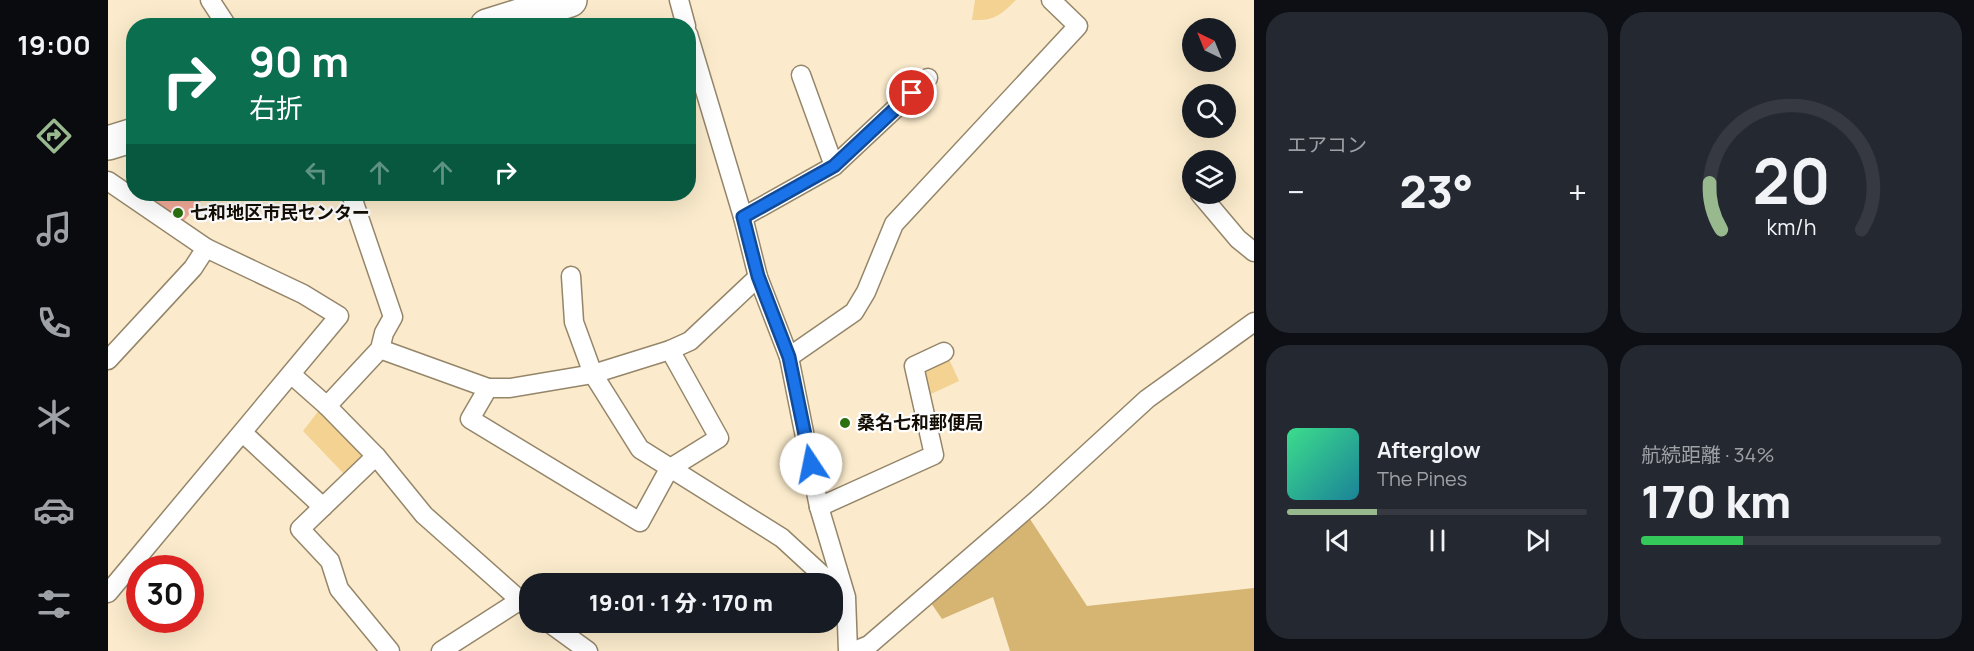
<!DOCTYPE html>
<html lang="ja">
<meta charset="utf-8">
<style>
:root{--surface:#171b24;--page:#242831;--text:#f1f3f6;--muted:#9ea1a6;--line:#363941;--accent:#98b88e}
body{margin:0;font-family:Manrope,"Noto Sans JP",sans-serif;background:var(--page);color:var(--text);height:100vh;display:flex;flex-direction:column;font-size:22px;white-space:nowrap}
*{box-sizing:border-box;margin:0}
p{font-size:20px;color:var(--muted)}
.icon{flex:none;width:33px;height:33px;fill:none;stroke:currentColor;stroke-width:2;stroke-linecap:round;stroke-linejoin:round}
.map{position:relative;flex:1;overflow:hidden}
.sheet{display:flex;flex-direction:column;gap:12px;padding:12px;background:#0d0f14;width:720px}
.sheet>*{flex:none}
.top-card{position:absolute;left:18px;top:18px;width:570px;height:183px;border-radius:24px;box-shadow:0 6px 24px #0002;background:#0b6e4f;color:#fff;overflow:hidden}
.needle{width:39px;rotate:317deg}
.tools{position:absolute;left:1074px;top:18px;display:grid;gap:12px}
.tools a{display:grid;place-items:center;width:54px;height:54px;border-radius:50%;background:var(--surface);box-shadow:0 6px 24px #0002;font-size:30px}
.speed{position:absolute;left:18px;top:555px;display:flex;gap:12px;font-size:30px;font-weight:700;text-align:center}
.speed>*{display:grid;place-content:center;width:78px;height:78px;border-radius:50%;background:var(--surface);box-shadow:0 6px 24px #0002;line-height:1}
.speed .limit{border:9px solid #d22;background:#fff;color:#111}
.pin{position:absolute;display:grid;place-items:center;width:51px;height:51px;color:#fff;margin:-26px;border:3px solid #fff;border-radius:50%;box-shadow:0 2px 6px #0007}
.me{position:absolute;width:66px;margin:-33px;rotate:349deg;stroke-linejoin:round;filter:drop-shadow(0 0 4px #0008)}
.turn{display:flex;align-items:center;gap:21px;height:126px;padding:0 24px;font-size:27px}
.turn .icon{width:78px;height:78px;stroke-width:2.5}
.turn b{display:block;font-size:42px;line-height:51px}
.lanes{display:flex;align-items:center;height:57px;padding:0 24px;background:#0003;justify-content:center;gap:30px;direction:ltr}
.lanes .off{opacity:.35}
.big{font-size:45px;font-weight:800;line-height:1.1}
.sheet .tile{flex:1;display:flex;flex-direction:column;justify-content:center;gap:9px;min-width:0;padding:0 21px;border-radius:24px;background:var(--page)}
.sheet .dial{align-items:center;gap:0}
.dial svg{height:156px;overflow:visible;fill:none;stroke:var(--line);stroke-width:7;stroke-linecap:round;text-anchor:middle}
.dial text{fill:var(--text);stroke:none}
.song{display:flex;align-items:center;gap:18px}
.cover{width:72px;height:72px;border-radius:9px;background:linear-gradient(135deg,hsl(150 70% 55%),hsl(190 70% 35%))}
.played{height:6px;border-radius:3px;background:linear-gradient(90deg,var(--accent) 30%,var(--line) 30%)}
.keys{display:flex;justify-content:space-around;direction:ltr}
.heat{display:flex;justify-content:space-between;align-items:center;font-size:33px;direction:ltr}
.charge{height:9px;border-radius:4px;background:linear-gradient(90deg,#34c759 34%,var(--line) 0)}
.sheet .tiles{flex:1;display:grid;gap:12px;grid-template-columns:repeat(2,1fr)}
.trip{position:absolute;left:411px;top:573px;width:324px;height:60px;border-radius:24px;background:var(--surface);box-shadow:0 6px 24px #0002;font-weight:800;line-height:60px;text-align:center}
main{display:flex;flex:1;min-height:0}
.tab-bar{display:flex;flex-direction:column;width:108px;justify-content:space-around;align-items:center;background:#090b0e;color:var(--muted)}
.tab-bar .icon{width:42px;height:42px}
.tab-bar .selected{color:var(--accent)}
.tab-bar b{font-size:27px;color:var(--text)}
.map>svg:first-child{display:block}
.green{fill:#f3d292}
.forest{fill:#d6b472}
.building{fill:#f5a998}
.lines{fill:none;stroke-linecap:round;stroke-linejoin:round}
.street-casing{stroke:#95866a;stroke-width:21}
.highway-casing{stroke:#95866a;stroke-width:36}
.street{stroke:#fff;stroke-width:18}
.highway{stroke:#fff;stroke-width:33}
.route-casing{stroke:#114b97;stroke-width:15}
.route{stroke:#1a73e8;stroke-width:10}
.poi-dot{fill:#2c710f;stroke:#fff;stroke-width:2}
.labels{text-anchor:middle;stroke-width:4.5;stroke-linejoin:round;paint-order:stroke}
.poi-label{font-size:18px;font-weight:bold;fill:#140e05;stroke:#fff;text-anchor:start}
</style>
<main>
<nav class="tab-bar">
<b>19:00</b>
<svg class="icon selected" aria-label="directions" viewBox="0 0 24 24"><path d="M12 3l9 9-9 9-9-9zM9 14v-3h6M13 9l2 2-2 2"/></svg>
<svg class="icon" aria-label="music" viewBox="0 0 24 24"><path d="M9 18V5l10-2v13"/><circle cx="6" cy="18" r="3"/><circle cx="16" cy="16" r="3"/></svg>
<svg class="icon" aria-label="phone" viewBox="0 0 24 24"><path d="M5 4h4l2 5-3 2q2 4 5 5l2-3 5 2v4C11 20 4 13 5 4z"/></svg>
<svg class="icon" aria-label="climate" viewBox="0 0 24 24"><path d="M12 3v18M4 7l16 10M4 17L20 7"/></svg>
<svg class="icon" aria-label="car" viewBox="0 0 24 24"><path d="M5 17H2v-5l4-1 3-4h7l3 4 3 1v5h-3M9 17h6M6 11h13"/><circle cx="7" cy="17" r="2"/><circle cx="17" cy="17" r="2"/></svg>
<svg class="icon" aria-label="filters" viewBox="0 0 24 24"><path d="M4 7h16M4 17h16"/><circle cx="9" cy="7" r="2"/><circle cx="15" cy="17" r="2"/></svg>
</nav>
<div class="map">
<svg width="1146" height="651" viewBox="0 0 1146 651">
<rect width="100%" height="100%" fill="#fbebcc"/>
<!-- green -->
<g class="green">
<path d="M867,0H908C893,15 886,21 864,20Z"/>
<polygon points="840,357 851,381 823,394 812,370"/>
<polygon points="212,409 256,452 254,461 238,476 195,431"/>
</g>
<!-- forest -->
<polygon class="forest" points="920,516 979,606 1146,588 1146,651 902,651 885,597 834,619 821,600"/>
<!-- building -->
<polygon class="building" points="51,194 99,194 72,225 45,201"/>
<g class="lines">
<defs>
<g id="street">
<polyline points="102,0 119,26"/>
<polyline points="571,0 578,26"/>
<polyline points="580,34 635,217 650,277 681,357 711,507 738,597 740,651"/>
<polyline points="693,75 726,166"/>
<polyline points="0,181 98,248 85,268 0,360"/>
<polyline points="243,194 285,317 276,333 272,349 219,406 268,456 316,515 422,609"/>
<polyline points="1092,194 1130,239 1146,252"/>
<polyline points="635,217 726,166 820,78"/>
<polyline points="463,276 466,322 485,374 532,449 674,538 724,584"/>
<polyline points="272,349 380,388 402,388 485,374 562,350 582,341 650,277"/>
<polyline points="681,357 746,312 758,292 786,224 970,26 943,0"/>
<polyline points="184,375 219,406"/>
<polyline points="380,388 362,419 532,522 561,469 611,438 562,350"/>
<polyline points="135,433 215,507"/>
<polyline points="268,456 192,529 222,561 231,589 282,651"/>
<polyline points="711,507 826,455 806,366 836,352"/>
<polyline points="0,593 231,316 195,294 98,248"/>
<polyline points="440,622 480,651"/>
<polyline points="333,651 411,601"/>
<polyline points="746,651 761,645 930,499 1039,399 1146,322"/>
</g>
<g id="highway">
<polyline points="379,26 462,0"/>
<polyline points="0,143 26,135"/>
</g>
</defs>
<!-- street casing -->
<use href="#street" class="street-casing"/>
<!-- highway casing -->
<use href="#highway" class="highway-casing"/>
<!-- street -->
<use href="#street" class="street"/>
<!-- highway -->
<use href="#highway" class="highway"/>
</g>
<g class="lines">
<defs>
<polyline id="route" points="703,464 681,357 650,276 635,217 726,166 804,93"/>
</defs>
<!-- route casing -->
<use href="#route" class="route-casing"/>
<!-- route -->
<use href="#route" class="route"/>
</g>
<!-- markers -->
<g class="poi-dot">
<circle cx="70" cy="213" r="6"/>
<circle cx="737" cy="423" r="6"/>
</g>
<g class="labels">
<!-- poi labels -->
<g class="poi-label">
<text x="82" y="219">七和地区市民センター</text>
<text x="749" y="429">桑名七和郵便局</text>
</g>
</g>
</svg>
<div class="tools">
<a><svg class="needle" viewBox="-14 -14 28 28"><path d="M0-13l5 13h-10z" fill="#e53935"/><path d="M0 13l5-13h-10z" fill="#9ea1a6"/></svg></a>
<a><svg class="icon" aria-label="search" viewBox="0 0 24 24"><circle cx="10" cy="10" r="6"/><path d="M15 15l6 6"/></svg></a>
<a><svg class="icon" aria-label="layers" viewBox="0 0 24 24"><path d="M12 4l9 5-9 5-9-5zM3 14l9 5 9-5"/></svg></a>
</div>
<div class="speed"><div class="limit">30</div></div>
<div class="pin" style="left:804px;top:93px;background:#d93025"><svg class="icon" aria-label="arrive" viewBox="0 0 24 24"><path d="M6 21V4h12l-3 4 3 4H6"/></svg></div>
<svg class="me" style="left:703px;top:464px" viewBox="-20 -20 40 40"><circle r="19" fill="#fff"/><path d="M0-13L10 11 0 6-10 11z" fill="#1a73e8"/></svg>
<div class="trip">19:01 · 1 分 · 170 m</div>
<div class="top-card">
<div class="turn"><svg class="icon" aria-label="right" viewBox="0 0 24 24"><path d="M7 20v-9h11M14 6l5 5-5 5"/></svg><div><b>90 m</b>右折</div></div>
<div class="lanes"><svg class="icon off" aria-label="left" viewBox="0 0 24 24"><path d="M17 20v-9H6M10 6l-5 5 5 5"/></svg><svg class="icon off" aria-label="ahead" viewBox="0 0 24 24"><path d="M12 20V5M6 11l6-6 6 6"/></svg><svg class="icon off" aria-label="ahead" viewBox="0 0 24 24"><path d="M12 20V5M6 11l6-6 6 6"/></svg><svg class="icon" aria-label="right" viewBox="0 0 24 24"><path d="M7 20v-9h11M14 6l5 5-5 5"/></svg></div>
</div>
</div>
<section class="sheet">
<div class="tiles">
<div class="tile"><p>エアコン</p>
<div class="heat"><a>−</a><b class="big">23°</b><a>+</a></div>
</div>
<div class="tile dial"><svg viewBox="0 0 100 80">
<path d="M14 69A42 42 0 1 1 86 69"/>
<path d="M14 69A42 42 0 0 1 8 45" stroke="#98b88e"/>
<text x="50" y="56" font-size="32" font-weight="700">20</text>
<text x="50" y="72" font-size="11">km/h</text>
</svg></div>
<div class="tile">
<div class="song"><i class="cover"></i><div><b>Afterglow</b><p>The Pines</p></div></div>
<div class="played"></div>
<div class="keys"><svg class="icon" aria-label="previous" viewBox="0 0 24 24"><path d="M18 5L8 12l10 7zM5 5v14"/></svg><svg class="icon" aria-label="pause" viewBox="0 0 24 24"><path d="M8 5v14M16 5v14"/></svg><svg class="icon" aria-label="next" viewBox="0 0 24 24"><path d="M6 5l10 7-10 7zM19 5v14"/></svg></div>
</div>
<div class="tile"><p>航続距離 · 34%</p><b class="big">170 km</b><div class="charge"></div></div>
</div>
</section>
</main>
